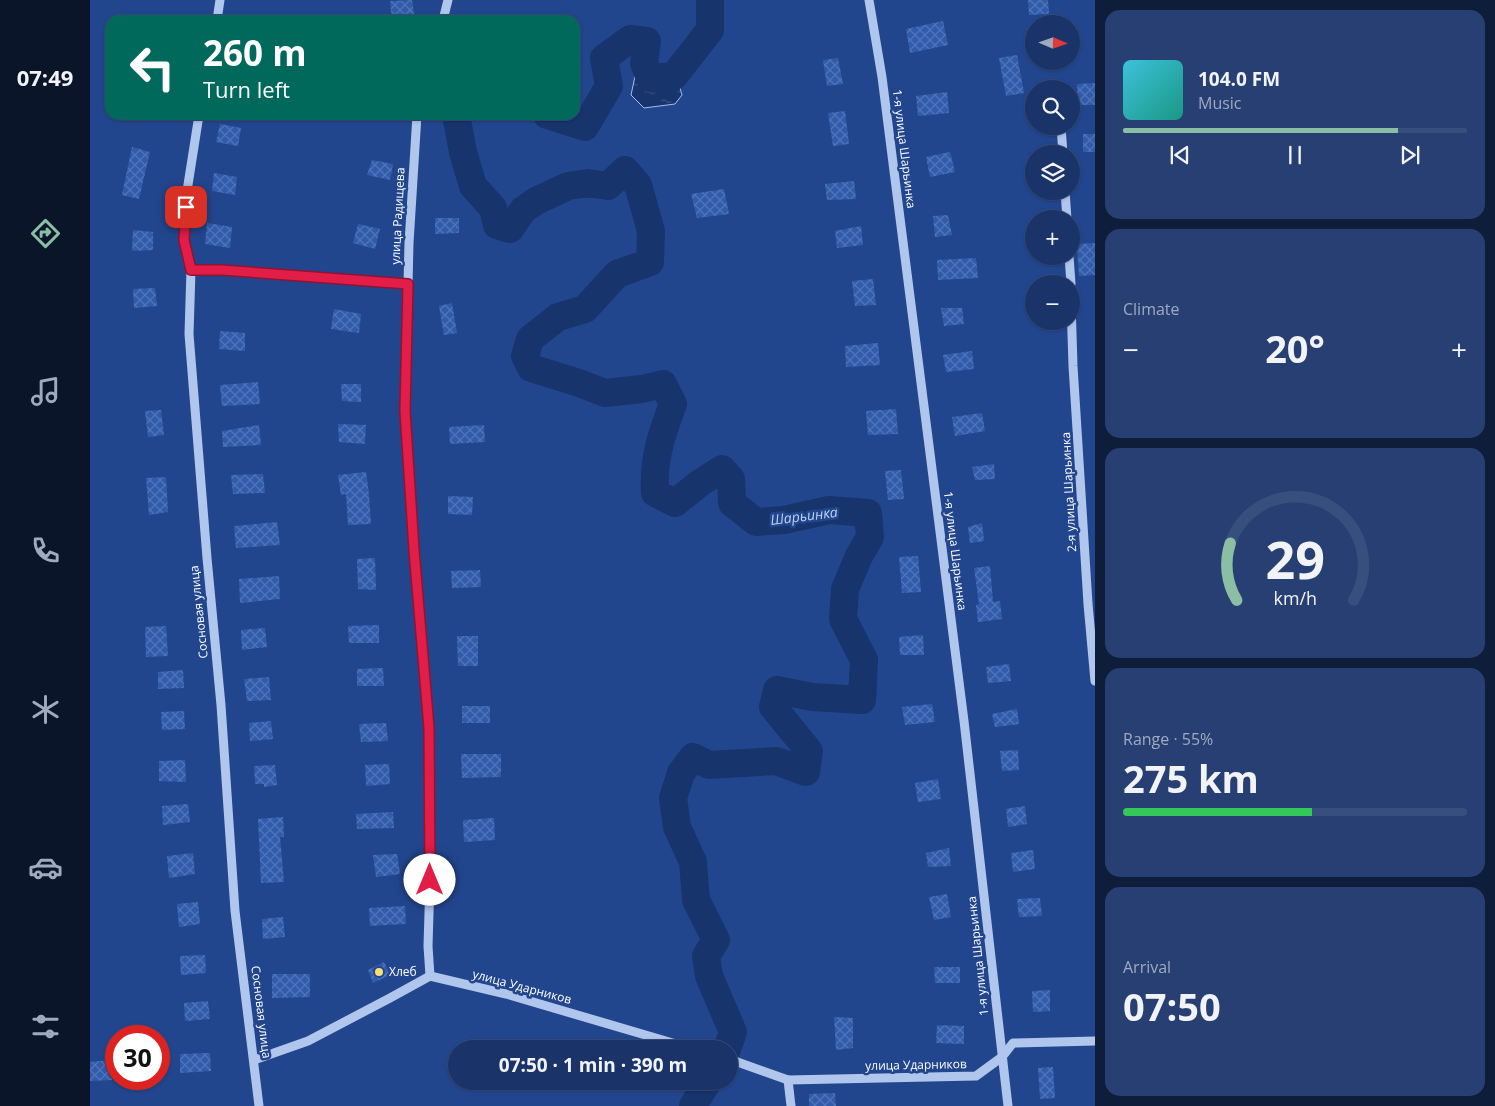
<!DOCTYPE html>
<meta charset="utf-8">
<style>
:root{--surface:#1a346a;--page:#273f72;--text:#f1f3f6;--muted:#9faac1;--line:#384f7e;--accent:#8abfa5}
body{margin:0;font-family:"Open Sans",sans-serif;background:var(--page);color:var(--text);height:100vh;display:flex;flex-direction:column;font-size:19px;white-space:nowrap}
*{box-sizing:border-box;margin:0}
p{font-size:16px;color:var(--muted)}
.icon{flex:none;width:28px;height:28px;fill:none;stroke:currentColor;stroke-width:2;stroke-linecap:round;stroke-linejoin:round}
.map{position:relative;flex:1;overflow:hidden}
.sheet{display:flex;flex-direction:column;gap:10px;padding:10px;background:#0e1d3a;width:400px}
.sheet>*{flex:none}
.hud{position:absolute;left:15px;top:15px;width:475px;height:105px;border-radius:15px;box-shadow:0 1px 4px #0004,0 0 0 1px var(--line);background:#00695c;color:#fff;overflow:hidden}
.needle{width:32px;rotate:92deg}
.fabs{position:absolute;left:935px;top:15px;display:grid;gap:10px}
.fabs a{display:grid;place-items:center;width:55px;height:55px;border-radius:50%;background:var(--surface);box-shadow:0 1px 4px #0004,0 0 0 1px var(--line);font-size:25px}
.speed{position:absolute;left:15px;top:1025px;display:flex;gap:10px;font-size:25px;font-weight:700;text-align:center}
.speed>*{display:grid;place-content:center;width:65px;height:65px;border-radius:50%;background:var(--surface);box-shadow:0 1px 4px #0004,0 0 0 1px var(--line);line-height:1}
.speed .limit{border:8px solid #d22;background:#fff;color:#111}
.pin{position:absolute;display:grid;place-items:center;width:42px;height:42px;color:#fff;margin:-21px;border-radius:10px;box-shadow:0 2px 8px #0006}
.me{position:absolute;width:55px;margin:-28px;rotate:0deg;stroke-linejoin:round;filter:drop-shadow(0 0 4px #0008)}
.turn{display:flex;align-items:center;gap:18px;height:105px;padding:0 15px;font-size:22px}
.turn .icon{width:65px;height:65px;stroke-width:2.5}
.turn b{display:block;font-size:35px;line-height:42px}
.big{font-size:38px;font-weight:700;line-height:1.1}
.sheet .widget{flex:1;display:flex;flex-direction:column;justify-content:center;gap:8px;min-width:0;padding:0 18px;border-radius:15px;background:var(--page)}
.sheet .dial{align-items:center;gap:0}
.dial svg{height:130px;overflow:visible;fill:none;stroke:var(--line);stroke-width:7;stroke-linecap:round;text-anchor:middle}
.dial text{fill:var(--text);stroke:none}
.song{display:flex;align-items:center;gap:15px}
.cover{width:60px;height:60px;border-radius:8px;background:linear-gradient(135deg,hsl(190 70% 55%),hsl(170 70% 35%))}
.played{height:5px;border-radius:2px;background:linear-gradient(90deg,var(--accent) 80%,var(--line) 80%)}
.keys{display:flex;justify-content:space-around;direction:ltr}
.heat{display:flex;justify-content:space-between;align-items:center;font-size:28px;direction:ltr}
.charge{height:8px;border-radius:4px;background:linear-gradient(90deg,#34c759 55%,var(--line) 0)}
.trip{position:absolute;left:358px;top:1040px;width:290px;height:50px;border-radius:25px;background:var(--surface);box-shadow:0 1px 4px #0004,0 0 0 1px var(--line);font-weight:700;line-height:50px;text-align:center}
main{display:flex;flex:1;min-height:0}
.dock{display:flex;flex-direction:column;width:90px;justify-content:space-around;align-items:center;background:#0a152a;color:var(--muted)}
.dock .icon{width:35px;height:35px}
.dock .on{color:var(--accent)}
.dock b{font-size:22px;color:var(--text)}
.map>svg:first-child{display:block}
.water{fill:url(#water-ripples);stroke:#a4bfed}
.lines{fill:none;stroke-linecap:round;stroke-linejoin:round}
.river{stroke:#17346d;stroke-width:28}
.building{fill:url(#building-cross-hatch)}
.minor{stroke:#b1c6ec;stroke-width:9}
.route-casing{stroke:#92132f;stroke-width:12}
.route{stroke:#e11d48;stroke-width:9}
.poi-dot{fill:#f8df72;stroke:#22468e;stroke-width:2}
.labels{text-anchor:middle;stroke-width:5;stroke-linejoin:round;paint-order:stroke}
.street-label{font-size:12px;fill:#fff;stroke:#22468e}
.poi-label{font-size:12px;fill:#fff;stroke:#22468e;text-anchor:start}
.water-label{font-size:14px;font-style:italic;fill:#bdd0f3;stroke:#22468e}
</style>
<main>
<nav class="dock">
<b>07:49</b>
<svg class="icon on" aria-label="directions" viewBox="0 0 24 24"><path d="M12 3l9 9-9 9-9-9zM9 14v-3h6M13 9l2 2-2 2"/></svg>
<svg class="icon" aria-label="music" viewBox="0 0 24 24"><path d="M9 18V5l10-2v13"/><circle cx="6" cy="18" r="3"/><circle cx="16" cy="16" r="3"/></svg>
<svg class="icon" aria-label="phone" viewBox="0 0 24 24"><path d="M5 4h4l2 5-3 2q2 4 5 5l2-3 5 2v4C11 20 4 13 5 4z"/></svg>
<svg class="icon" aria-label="climate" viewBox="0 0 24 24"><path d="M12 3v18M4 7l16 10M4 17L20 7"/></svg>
<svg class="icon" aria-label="car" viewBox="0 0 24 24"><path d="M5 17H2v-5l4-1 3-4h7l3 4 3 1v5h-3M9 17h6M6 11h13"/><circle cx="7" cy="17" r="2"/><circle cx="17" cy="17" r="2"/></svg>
<svg class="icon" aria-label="filters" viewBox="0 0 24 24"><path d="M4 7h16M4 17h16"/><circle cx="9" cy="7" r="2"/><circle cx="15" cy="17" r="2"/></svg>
</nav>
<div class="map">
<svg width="1005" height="1106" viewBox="0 0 1005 1106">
<defs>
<pattern id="water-ripples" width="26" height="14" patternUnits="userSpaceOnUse" patternTransform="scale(1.25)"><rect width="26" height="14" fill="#17346d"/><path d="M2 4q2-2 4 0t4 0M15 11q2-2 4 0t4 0" fill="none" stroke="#3a5283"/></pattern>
<pattern id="building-cross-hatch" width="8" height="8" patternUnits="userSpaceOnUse" patternTransform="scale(1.25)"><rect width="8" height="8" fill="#315cab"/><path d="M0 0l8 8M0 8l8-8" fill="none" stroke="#5074b8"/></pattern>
</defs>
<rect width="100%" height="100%" fill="#22468e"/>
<!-- water -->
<polygon class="water" points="547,67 563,69 560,78 588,81 592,95 585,104 554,108 541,95"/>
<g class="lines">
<!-- river -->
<g class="river">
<path d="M366,115L373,152L383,186L403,208L407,225L420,229L433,210L446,201L478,186L498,183L518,186L535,170L548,185L561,231L560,262L527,274L495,309L468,317L440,339L435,356L441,368L489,383L515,393L552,389L573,384L583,404C571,436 563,459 565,493L585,503L610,483L632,469L641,479L642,503L666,522L694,520L739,510L778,513L780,537L769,556L755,589L753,619L774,660L772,700L722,697L687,690L683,707L719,751L716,772L686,761L619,765L603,757L591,773L583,798L587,827L603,862L606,900L626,940L616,956L619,976L643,1032L637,1049"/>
<polyline points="457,115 495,127 519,86 514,58 540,39 557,41 554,63 560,78 584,76 620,30 620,0"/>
<polyline points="603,1106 618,1081"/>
</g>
</g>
<!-- building -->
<g class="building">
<polygon points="322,0 325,20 302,20 300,1"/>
<polygon points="938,0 958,0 959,14 939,15"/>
<polygon points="853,21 858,45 820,53 816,29"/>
<polygon points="927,55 934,93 916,96 909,58"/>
<polygon points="748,58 753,84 737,86 733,60"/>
<polygon points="1005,83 1005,105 988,105 987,84"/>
<polygon points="857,92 859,113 828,116 826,96"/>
<polygon points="755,111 759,144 743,146 738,113"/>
<polygon points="130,124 151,128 148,146 126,142"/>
<rect x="993" y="134" width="12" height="18"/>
<polygon points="42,147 60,152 49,199 32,195"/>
<polygon points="860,152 865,172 840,177 836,157"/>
<polygon points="282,160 303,164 300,180 277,175"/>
<polygon points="124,173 147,177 145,195 122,191"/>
<polygon points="764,181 766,199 737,200 735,184"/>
<polygon points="634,189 639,214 607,218 601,194"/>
<polygon points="858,215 862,235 845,237 843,216"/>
<polygon points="345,218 369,218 369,233 345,234"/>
<polygon points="117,223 142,227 140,248 115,244"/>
<polygon points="268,224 290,229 285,249 263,243"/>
<polygon points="771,226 773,245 747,248 745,231"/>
<polygon points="43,230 63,232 63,250 42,251"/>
<polygon points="1005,243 1005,275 989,276 987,244"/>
<polygon points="886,258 888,278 848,280 847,260"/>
<polygon points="783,279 786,305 765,306 762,281"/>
<polygon points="65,288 67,306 44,308 43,289"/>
<polygon points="362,303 367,333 354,335 349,306"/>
<polygon points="851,308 872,308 874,324 854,326"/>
<polygon points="244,309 271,314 269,333 241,329"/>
<polygon points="130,331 155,333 155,351 129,349"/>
<polygon points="788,343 790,365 756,367 755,346"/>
<polygon points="882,351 884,369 856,372 853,355"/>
<polygon points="168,382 170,404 132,406 130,385"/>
<polygon points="251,384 271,384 271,402 252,401"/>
<polygon points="806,409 808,434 778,435 776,411"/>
<polygon points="71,410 74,435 58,437 55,411"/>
<polygon points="892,413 895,431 865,436 862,417"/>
<polygon points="248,424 276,425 275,444 249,442"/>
<polygon points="169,425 171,445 133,447 132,431"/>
<polygon points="394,425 395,442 360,444 359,427"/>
<polygon points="904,464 905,479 885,480 882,467"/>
<polygon points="811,470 814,499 798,500 795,471"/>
<polygon points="276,472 279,494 281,524 258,525 256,494 251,495 248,475"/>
<polygon points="173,474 175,493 143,494 141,475"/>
<polygon points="76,477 78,512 59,515 56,478"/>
<polygon points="358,496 383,497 382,515 358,514"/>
<polygon points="187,522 190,545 146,548 144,526"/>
<polygon points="892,523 894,541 880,543 878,527"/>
<polygon points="828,556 831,592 812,593 809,557"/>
<polygon points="285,558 286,590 268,589 267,559"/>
<polygon points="900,566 903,602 910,601 912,619 888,622 886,605 889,604 884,568"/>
<polygon points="390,570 391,587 362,588 361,571"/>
<polygon points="189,576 190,599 150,603 149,579"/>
<polygon points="289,625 289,643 259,643 258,626"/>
<polygon points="76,626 78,656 56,657 55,627"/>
<polygon points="175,628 177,647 152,650 151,630"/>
<polygon points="833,635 834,655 810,655 809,637"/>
<polygon points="367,636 388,636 388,666 368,666"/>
<polygon points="919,664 921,681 898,683 896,667"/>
<polygon points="293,668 294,686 267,686 267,669"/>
<polygon points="93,670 94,688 68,689 68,672"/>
<polygon points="179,677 181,700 157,701 154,679"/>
<polygon points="842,704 845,722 815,725 812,707"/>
<rect x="372" y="706" width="28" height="17"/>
<polygon points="927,709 929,724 905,727 902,714"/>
<polygon points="94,711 95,729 72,730 71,712"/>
<polygon points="181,721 183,739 160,741 159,723"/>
<polygon points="296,723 298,741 271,742 269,724"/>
<polygon points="928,750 929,770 912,771 910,751"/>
<polygon points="371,754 411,754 411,777 372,778"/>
<polygon points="95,760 96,782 69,781 69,761"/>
<polygon points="299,764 300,784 276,786 275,765"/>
<polygon points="185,765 187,785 174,787 174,784 165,784 164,766"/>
<polygon points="848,779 851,799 828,802 825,783"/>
<polygon points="98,804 100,822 73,825 72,806"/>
<polygon points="935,806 937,824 918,827 916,809"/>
<polygon points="303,812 304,828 267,829 266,814"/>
<polygon points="193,817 194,837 190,837 194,882 171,883 168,819"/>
<polygon points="404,818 405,840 374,842 373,820"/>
<polygon points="859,848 861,866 838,867 836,853"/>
<polygon points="943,850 945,869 923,872 921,853"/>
<polygon points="103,853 105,874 79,878 77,856"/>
<polygon points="307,854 310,874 286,877 283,855"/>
<polygon points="857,894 861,917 844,920 839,897"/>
<polygon points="950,898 952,916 929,917 927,899"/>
<polygon points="108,902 110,924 89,927 87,904"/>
<polygon points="315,906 316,924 280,926 279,908"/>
<polygon points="193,917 195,937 173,939 172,919"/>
<polygon points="115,955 116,973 91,975 90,956"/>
<polygon points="294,962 300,975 283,983 278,970"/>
<polygon points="844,967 870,967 870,983 845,983"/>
<polygon points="182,974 220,974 220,997 182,998"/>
<polygon points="960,990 960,1011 943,1012 942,991"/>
<polygon points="118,1001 120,1019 95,1021 94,1003"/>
<polygon points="744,1017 763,1018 763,1048 746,1050"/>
<polygon points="847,1025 874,1026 874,1044 846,1043"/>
<polygon points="120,1053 121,1071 90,1073 90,1054"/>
<polygon points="21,1060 22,1080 0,1081 0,1062"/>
<polygon points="963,1067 965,1098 950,1099 948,1068"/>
<polygon points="745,1093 746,1106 719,1106 719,1094"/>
</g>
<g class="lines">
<!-- minor -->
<g class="minor">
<polyline points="779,0 792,77 848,516 874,721 918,1106"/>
<polyline points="127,20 130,0"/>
<polyline points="353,20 358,0"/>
<polyline points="109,115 97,191 94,240 101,270 99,334 117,558 131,705 145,911 169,1106"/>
<polyline points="327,115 319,243 315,411 324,550 339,728 340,880 338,946 340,976"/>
<polyline points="971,126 973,154"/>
<polyline points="975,191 977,219"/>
<polyline points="979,256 981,284"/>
<polyline points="101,270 131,270 318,284"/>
<polyline points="981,302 983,366 998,604 1005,681"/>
<polyline points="340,976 416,994 603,1049"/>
<polyline points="639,1059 698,1080 886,1076 912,1057 923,1043 1005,1041"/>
<polyline points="164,1060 218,1041 300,998 340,976"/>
<polyline points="698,1080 701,1106"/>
</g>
</g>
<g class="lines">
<defs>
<polyline id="route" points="96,207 94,240 101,270 132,270 318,284 315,411 324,550 339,728 340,880"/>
</defs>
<!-- route casing -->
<use href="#route" class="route-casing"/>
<!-- route -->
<use href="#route" class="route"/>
</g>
<!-- markers -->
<circle class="poi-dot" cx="289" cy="972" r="5"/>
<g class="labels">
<!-- street labels -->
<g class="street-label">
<text transform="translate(814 149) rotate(83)" y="4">1-я улица Шарьинка</text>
<text transform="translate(308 216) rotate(-87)" y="4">улица Радищева</text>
<text transform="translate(979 492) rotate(-93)" y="4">2-я улица Шарьинка</text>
<text transform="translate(865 551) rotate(83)" y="4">1-я улица Шарьинка</text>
<text transform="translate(109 612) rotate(-96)" y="4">Сосновая улица</text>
<text transform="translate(888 956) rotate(-96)" y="4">1-я улица Шарьинка</text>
<text transform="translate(432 987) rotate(15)" y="4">улица Ударников</text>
<text transform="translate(171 1012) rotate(83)" y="4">Сосновая улица</text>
<text transform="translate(826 1065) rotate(-1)" y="4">улица Ударников</text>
</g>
<!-- poi labels -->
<g class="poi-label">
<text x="299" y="976">Хлеб</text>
</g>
<!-- water labels -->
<g class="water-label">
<text transform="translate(714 516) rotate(-7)" y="5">Шарьинка</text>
</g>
</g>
</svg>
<div class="fabs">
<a><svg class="needle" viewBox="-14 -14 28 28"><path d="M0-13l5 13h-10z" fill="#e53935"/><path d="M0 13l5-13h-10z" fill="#9faac1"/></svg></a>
<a><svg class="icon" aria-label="search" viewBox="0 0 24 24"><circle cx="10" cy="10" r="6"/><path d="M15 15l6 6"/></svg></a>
<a><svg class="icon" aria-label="layers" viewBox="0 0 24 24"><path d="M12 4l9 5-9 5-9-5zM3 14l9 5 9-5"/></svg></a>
<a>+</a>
<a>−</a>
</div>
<div class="speed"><div class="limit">30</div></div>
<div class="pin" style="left:96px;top:207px;background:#d93025"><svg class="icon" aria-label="arrive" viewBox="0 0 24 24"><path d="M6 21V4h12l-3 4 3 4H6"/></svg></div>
<svg class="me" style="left:340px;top:880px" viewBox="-20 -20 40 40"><circle r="19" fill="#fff"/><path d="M0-13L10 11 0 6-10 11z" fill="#e11d48"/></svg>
<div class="trip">07:50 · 1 min · 390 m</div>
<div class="hud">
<div class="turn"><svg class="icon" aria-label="left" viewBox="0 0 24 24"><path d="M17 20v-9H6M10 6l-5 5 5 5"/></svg><div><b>260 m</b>Turn left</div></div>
</div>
</div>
<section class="sheet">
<div class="widget">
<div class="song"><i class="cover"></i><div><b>104.0 FM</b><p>Music</p></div></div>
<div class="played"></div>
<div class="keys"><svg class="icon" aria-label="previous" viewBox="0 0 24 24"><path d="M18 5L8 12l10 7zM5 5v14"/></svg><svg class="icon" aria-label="pause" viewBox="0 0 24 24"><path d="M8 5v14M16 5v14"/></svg><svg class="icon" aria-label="next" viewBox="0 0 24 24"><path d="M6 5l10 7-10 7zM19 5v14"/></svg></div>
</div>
<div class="widget"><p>Climate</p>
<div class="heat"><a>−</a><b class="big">20°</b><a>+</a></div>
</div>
<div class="widget dial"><svg viewBox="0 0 100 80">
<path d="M14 69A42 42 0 1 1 86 69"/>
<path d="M14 69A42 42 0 0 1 10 34" stroke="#8abfa5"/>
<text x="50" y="56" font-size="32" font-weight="700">29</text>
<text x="50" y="72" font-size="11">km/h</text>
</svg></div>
<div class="widget"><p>Range · 55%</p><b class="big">275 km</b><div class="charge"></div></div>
<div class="widget"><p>Arrival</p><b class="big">07:50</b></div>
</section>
</main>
